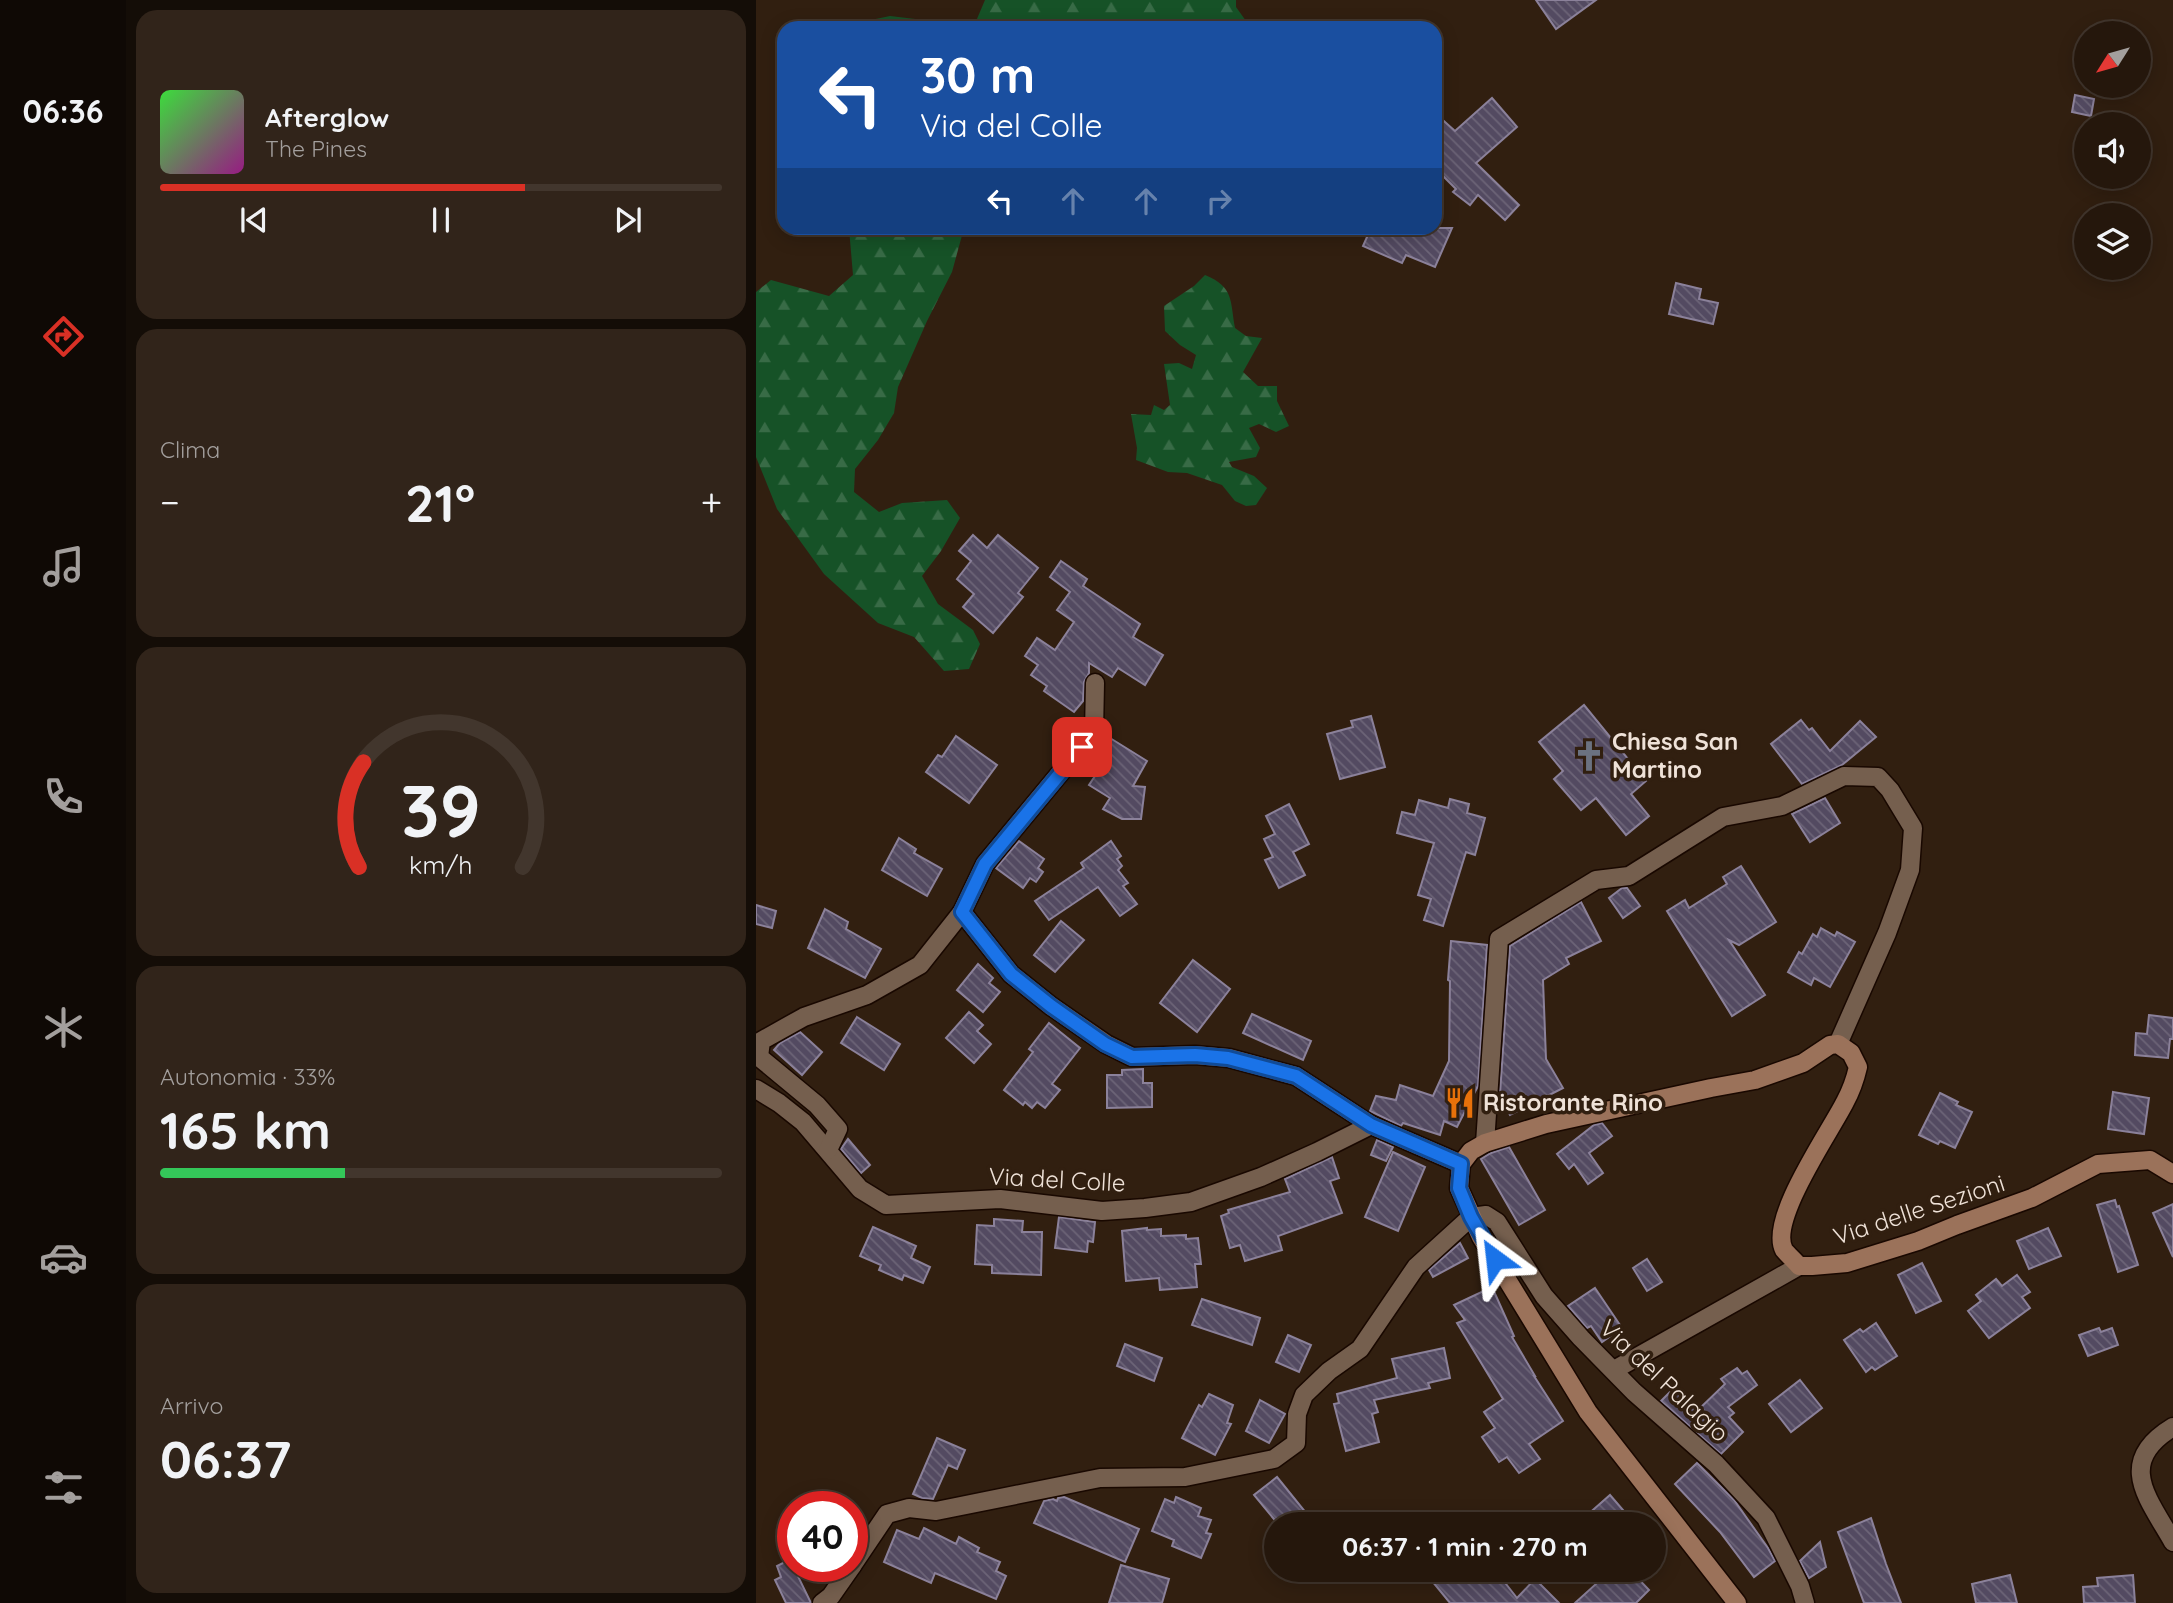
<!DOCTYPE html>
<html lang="it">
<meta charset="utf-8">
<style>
:root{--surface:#25170c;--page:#31241a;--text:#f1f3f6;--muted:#a39f9d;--line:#42362d;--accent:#d93025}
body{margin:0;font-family:Quicksand,sans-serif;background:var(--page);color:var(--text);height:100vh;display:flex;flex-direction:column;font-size:26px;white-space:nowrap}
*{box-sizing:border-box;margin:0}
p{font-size:23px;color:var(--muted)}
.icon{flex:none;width:38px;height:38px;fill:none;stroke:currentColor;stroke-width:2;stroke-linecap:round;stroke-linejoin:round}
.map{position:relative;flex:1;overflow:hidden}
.sheet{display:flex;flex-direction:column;gap:10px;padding:10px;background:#140d07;width:630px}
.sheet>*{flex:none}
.hud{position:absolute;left:21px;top:21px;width:665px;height:214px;border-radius:21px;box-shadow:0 4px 18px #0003,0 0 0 2px var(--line);background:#1a4fa0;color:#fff;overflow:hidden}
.needle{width:46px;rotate:233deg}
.tools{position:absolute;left:1318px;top:21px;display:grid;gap:14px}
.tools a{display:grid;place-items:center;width:77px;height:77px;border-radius:50%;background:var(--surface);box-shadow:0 4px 18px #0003,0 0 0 2px var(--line);font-size:35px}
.speed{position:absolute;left:21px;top:1491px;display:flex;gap:14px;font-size:35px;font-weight:700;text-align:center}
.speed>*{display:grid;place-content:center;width:91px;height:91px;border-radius:50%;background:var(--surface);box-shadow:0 4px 18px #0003,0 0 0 2px var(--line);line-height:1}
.speed .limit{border:10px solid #d22;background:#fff;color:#111}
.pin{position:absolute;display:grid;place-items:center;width:60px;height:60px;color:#fff;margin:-30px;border-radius:14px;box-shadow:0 4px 10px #0006}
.me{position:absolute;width:77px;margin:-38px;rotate:330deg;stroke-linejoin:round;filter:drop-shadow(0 0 5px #0008)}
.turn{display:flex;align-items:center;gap:24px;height:147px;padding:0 28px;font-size:32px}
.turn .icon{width:91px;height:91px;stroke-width:2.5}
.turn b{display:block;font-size:49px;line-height:60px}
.lanes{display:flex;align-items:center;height:66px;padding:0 28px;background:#0003;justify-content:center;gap:35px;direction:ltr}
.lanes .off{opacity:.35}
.big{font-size:52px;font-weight:700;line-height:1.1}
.sheet .tile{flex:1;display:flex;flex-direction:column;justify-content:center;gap:10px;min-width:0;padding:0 24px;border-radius:21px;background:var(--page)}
.sheet .dial{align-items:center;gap:0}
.dial svg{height:182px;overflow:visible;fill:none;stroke:var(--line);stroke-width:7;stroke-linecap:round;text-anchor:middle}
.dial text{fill:var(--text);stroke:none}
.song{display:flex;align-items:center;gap:21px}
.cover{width:84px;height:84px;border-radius:10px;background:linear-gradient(135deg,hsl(120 70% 55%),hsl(310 70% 35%))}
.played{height:7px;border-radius:4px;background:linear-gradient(90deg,var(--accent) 65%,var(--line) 65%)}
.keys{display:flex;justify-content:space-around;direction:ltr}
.heat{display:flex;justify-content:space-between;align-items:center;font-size:38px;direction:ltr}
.charge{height:10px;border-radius:5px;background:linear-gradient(90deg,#34c759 33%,var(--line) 0)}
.trip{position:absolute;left:508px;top:1512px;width:402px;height:70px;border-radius:35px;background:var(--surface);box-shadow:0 4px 18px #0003,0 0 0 2px var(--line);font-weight:700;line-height:70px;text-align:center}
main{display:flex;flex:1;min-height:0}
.dock{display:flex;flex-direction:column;width:126px;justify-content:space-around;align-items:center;background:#0f0905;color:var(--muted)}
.dock .icon{width:49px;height:49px}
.dock .active{color:var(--accent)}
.dock b{font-size:32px;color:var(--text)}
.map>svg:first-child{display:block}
.forest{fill:url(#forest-firs)}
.building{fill:url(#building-back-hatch);stroke:#8b819a;stroke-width:2}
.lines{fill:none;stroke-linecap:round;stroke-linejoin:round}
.street-casing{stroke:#190800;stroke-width:21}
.secondary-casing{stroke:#190800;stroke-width:21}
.street{stroke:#755f4e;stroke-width:18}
.secondary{stroke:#9b725a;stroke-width:18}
.route-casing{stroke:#114b97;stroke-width:18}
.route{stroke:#1a73e8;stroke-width:12}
.labels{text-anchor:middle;stroke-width:7;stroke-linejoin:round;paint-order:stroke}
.poi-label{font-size:24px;font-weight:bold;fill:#efe2d8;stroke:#311f10;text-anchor:start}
.street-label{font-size:24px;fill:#efe2d8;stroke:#311f10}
</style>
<main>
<nav class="dock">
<b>06:36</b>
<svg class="icon active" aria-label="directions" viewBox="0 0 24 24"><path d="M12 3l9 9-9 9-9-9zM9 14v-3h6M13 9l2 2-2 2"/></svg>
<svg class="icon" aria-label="music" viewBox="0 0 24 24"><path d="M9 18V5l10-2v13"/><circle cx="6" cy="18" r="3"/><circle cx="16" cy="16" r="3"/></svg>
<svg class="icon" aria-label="phone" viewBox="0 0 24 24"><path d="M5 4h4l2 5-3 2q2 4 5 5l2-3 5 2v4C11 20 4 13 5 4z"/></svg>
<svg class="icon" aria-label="climate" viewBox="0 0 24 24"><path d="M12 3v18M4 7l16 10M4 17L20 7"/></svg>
<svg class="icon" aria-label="car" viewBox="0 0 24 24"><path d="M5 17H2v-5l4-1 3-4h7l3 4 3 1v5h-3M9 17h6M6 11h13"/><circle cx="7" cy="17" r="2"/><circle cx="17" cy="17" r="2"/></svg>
<svg class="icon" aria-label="filters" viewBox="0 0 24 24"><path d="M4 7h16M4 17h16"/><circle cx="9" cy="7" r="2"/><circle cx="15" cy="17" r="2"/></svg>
</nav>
<section class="sheet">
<div class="tile">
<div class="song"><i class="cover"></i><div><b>Afterglow</b><p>The Pines</p></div></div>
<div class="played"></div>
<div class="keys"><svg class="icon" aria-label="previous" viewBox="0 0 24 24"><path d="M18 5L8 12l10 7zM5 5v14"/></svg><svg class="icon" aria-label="pause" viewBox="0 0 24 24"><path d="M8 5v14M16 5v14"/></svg><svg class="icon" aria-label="next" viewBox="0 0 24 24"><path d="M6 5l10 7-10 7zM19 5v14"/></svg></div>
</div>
<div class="tile"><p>Clima</p>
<div class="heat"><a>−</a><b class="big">21°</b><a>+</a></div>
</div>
<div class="tile dial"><svg viewBox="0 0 100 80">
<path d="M14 69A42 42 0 1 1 86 69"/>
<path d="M14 69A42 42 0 0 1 16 23" stroke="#d93025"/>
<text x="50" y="56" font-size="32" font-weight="700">39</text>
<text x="50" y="72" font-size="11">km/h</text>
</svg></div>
<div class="tile"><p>Autonomia · 33%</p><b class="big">165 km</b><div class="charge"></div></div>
<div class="tile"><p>Arrivo</p><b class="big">06:37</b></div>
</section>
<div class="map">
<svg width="1417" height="1603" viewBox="0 0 1417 1603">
<defs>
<pattern id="forest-firs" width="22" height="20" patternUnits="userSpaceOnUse" patternTransform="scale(1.75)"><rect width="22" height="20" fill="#165227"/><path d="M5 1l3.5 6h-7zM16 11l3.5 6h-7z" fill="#386b46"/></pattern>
<pattern id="building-back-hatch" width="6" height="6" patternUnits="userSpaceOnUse" patternTransform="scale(1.75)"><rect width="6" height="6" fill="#534a61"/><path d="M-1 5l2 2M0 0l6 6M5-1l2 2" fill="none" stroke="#6c6477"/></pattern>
</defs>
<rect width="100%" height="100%" fill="#311f10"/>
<!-- forest -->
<g class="forest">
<polygon points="229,0 480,0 480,7 495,28 77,28 134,16 218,26"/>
<polygon points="93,228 208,228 196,272 171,321 142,387 138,413 122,440 99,469 98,492 123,512 146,503 191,500 204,518 185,551 166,576 182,604 217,630 224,644 213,669 188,671 158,637 122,623 68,574 21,509 0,457 0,292 15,280 73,296 97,275"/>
<path d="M449,275C478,287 474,300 479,328L490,336L506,338L487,372L502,386H521V401L533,426L520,432L503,424L493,428L504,448L500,457L473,462L476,467L498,476L511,488L500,505L490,506L479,501L466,485L431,473L412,472L380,460L381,448L375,414L395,415L398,405L408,410L414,405L408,364L423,363L436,369L440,355L424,345L409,331L408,306L438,286Z"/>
</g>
<!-- building -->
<g class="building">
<polygon points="780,0 840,0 800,29"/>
<polygon points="1319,95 1338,99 1335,116 1316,112"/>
<polygon points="736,98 761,127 720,163 763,205 749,220 722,195 714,205 697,192 700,189 679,168 679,113 699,131"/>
<polygon points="615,228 696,228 679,267 650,255 646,263 607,246"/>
<polygon points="920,283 945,289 943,299 962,303 957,324 913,314"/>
<polygon points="217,535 231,548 242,535 282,568 262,593 267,597 237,633 207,607 218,594 201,579 215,561 203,551"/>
<polygon points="305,561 331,579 327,586 384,624 377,637 407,655 389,685 362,668 356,677 333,663 333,673 328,682 327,701 318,712 288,691 291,686 275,675 282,665 269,656 281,638 299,650 318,622 301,610 314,592 294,577"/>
<polygon points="828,705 890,781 875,794 893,816 870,835 840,798 825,810 798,779 807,771 783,742"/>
<polygon points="615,716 629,767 584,779 571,734 597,727 595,721"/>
<polygon points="1045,720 1053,730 1056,728 1074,751 1104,721 1120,737 1086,765 1046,784 1015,744"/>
<polygon points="200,736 241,765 213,803 170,772 182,755 186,757"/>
<polygon points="354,738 391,761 377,786 389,787 385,819 366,819 347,809 354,798 333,785 341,773 335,769"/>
<polygon points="1069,798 1084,823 1054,842 1036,814"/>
<polygon points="694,799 713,804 711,813 729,818 719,855 710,852 687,926 668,920 675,899 662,895 678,843 641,833 646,812 659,815 663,800 692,808"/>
<polygon points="533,804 553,844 537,852 549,875 523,888 509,860 517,857 508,839 519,834 510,816"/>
<polygon points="143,838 160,849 158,853 186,869 171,896 126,870"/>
<polygon points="263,841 288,859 282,868 287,872 280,882 274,878 267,888 240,868"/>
<polygon points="355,841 365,856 361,859 366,866 362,870 372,883 367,886 381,904 364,916 342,887 293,920 279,901 328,868 325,863"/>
<polygon points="985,866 1020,922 983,945 973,940 1009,995 976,1016 911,911 929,900 933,908 971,884 967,877"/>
<polygon points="866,888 871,888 884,906 867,918 853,898"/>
<polygon points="825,902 845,941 810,958 813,964 787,980 790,1059 807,1088 754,1115 744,1094 754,946"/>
<polygon points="0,905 20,911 16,928 0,924"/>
<polygon points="69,909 92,922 90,929 125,949 109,978 52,948"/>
<polygon points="305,921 328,940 299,972 278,955"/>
<polygon points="1065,928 1079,936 1081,932 1099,942 1074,987 1058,978 1055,985 1032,972 1043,952 1046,954 1057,934 1061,937"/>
<polygon points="695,941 731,945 722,1086 701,1127 688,1121 684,1135 647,1123 645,1126 614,1111 620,1096 640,1100 644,1085 677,1096 693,1061 694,981 692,980"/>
<polygon points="437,960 474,989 441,1032 404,1003"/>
<polygon points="222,964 237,978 233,983 244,992 227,1012 201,990"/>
<polygon points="213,1012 227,1025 221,1031 235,1044 218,1063 190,1038"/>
<polygon points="496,1014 555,1041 547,1060 487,1033"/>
<polygon points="1393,1015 1417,1018 1417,1039 1414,1039 1412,1058 1379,1055 1380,1033 1391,1034"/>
<polygon points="101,1017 144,1044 128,1070 85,1043"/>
<polygon points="293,1023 324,1048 296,1084 304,1090 289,1108 281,1102 276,1108 269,1102 267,1105 248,1090 277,1052 273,1049"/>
<polygon points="44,1032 66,1052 46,1075 18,1050 24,1043"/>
<polygon points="387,1069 387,1083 396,1083 396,1107 351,1108 351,1075 366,1075 366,1070"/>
<polygon points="1357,1092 1393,1098 1388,1134 1352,1129"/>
<polygon points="1184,1093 1202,1102 1200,1105 1216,1112 1199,1148 1184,1141 1182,1144 1163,1135"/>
<polygon points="846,1123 856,1136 833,1153 847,1173 832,1184 818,1164 813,1169 801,1154 838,1125"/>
<polygon points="92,1139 114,1165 105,1173 85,1149"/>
<polygon points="621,1140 637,1147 630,1161 615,1155"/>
<polygon points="753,1147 789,1210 763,1225 725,1159 735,1153"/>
<polygon points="637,1152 669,1167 642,1231 609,1217"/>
<polygon points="576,1157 583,1178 574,1181 586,1213 522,1236 526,1250 489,1261 484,1245 474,1248 465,1216 473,1213 472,1210 534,1192 529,1179"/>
<polygon points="1359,1200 1361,1207 1363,1206 1382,1265 1362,1272 1341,1205"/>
<polygon points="1417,1204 1417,1257 1397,1213"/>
<polygon points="303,1217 339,1222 337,1242 332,1241 331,1252 299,1248"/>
<polygon points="238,1219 267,1221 266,1232 286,1232 285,1275 236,1273 236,1265 219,1264 221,1225 238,1226"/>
<polygon points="117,1227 160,1246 155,1258 174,1267 167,1283 148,1275 146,1280 123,1270 125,1265 104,1256"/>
<polygon points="391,1228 391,1230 405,1229 405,1236 430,1235 430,1239 442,1238 445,1264 439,1264 441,1287 404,1290 403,1278 370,1281 366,1231"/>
<polygon points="1292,1228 1305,1256 1273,1269 1261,1241"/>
<polygon points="704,1243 712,1258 677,1277 673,1270"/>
<polygon points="891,1259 906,1282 891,1291 877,1268"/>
<polygon points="1166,1263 1185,1301 1160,1313 1142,1275"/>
<polygon points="1261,1275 1274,1292 1266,1297 1274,1308 1233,1338 1212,1311 1225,1301 1220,1295 1240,1279 1246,1286"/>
<polygon points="736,1287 758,1336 756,1337 779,1376 778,1376 807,1421 773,1444 784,1459 763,1473 751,1457 743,1462 726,1437 739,1428 728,1412 747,1399 701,1323 709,1320 698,1305"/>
<polygon points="839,1288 866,1328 846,1342 835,1326 831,1328 812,1306"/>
<polygon points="446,1299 504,1318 496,1345 436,1325"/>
<polygon points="1120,1323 1141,1356 1119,1370 1116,1367 1110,1372 1088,1340 1104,1329 1107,1332"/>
<polygon points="1343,1328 1345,1332 1356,1328 1362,1345 1332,1356 1323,1335"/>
<polygon points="532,1335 555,1345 543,1372 520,1362"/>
<polygon points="369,1344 406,1358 398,1381 361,1366"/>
<polygon points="688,1348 694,1378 672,1383 674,1388 618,1400 622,1412 616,1414 623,1442 590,1451 578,1404 583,1403 581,1394 641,1378 636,1359"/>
<polygon points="981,1368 986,1374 991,1371 1001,1385 972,1407 978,1413 973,1417 987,1432 965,1454 905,1401 918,1388 941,1411 969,1384 965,1379"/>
<polygon points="1044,1380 1066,1408 1035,1432 1013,1404"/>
<polygon points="453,1394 477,1405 471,1423 475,1424 459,1455 426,1438 443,1405 446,1407"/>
<polygon points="504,1400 529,1414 513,1443 490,1431"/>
<polygon points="181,1438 209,1450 201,1469 192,1465 177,1499 166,1498 157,1494"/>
<polygon points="941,1463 978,1500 1012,1548 1019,1561 998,1577 964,1532 919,1484"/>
<polygon points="521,1477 559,1524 522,1524 498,1495"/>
<polygon points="854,1495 879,1524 821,1524"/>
<polygon points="308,1497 383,1529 369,1562 278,1523 288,1501 297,1499 301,1501 302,1498"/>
<polygon points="420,1497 445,1508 442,1516 455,1520 450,1533 455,1534 445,1558 416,1546 418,1540 396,1531 409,1499 418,1503"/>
<polygon points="1115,1518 1130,1564 1145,1603 1108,1603 1082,1532"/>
<polygon points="168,1528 200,1544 203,1537 223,1548 221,1552 244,1562 240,1571 250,1576 240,1599 179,1573 175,1583 128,1562 141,1530 163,1539"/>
<polygon points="1064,1542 1070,1567 1053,1578 1044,1561"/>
<polygon points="35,1559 37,1566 55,1603 30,1603 19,1580 25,1577 21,1566"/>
<polygon points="365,1565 413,1579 406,1603 353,1603"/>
<polygon points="667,1570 739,1570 761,1598 779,1579 803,1603 694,1603"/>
<polygon points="829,1570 874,1570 893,1590 880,1603 819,1603 840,1584"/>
<polygon points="1254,1575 1261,1603 1220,1603 1216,1584"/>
<polygon points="1377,1575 1379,1603 1328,1603 1327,1587 1342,1586 1341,1578"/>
</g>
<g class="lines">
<defs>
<g id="street">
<polyline points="206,912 255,974 295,1006 350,1044 376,1057 439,1055 473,1058 540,1076 615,1125"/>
<polyline points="0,1089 23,1103 47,1122 104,1189 130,1205 244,1199 346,1211 389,1208 435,1202 505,1177 561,1152 615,1125 705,1164"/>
<polyline points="729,1143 743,939 840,880 873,876 967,817 1026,806 1088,776 1122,777 1134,790 1157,828 1154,870 1131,933 1082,1044"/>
<polyline points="72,1150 82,1129 61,1105 3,1057 5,1041 48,1017 111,995 164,965 206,912 229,864 338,732 339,683"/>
<polyline points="858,1370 1043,1266"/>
<path d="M1417,1427C1359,1462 1392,1498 1417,1542"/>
<polyline points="96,1566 131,1514 153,1508 180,1511 344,1478 429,1477 518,1459 540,1443 541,1414 548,1395 573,1371 604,1349 660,1267 715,1217 730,1215 741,1222 788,1296 825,1338 878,1392 960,1464 1010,1518 1044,1586 1049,1603"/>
<polyline points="66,1603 75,1596 96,1566"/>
</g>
<path id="secondary" d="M981,1603L832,1412L725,1237L703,1188L705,1164L715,1151L729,1143L790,1124L955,1088L999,1080L1047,1063L1074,1045L1082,1044L1095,1053L1102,1067C1099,1080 1095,1091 1089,1102C1074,1132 1012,1220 1028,1250C1032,1255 1039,1261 1043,1266H1056L1091,1263L1162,1241L1201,1225L1276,1198L1342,1164L1394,1160L1417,1174"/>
</defs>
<!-- street casing -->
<use href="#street" class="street-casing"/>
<!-- secondary casing -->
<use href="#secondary" class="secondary-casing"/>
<!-- street -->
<use href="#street" class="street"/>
<!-- secondary -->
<use href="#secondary" class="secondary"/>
</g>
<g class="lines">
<defs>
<polyline id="route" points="326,747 229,864 206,912 255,974 295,1006 349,1044 376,1057 439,1055 472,1058 540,1076 615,1125 705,1164 703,1188 715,1217 739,1259"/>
</defs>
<!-- route casing -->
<use href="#route" class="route-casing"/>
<!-- route -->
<use href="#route" class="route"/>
</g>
<!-- icons -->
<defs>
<symbol id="church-bare" viewBox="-9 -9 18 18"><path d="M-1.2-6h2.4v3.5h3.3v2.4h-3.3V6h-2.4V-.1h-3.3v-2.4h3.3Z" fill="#6b7280" stroke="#311f10" stroke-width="2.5" paint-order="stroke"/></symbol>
<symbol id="restaurant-bare" viewBox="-9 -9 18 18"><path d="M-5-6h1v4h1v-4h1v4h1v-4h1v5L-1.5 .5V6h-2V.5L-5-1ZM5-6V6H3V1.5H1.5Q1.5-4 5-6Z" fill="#e8710a" stroke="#311f10" stroke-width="2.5" paint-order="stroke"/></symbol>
</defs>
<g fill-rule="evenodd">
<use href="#church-bare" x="811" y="734" width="44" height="44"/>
<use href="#restaurant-bare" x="682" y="1081" width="44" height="44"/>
</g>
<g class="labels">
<!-- poi labels -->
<g class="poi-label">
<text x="856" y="750">Chiesa San<tspan x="856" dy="28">Martino</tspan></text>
<text x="727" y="1111">Ristorante Rino</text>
</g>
<!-- street labels -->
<g class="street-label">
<text transform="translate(301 1180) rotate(3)" y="8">Via del Colle</text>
<text transform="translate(1163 1210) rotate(-18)" y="8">Via delle Sezioni</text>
<text transform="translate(908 1381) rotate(43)" y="8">Via del Palagio</text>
</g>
</g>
</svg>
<div class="tools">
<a><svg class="needle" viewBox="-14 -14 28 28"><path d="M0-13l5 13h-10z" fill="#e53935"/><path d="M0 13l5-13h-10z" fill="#a39f9d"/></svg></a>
<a><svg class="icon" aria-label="sound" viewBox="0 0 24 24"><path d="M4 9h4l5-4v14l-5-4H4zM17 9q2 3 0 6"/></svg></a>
<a><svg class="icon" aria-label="layers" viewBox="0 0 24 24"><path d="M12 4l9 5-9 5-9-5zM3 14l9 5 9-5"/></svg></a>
</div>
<div class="speed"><div class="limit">40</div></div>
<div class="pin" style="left:326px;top:747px;background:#d93025"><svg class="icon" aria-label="arrive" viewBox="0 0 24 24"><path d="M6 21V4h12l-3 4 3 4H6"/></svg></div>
<svg class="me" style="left:739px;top:1259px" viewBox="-20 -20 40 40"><path d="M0-17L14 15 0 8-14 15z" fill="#1a73e8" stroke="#fff" stroke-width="4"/></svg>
<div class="trip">06:37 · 1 min · 270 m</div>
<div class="hud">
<div class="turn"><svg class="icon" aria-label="left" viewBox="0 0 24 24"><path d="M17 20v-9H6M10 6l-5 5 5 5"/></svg><div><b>30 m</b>Via del Colle</div></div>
<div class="lanes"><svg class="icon" aria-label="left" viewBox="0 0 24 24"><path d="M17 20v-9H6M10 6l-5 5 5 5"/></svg><svg class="icon off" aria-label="ahead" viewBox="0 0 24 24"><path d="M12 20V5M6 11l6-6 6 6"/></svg><svg class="icon off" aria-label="ahead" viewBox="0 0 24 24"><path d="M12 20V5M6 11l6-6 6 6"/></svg><svg class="icon off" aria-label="right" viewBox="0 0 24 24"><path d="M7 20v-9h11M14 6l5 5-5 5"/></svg></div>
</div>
</div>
</main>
